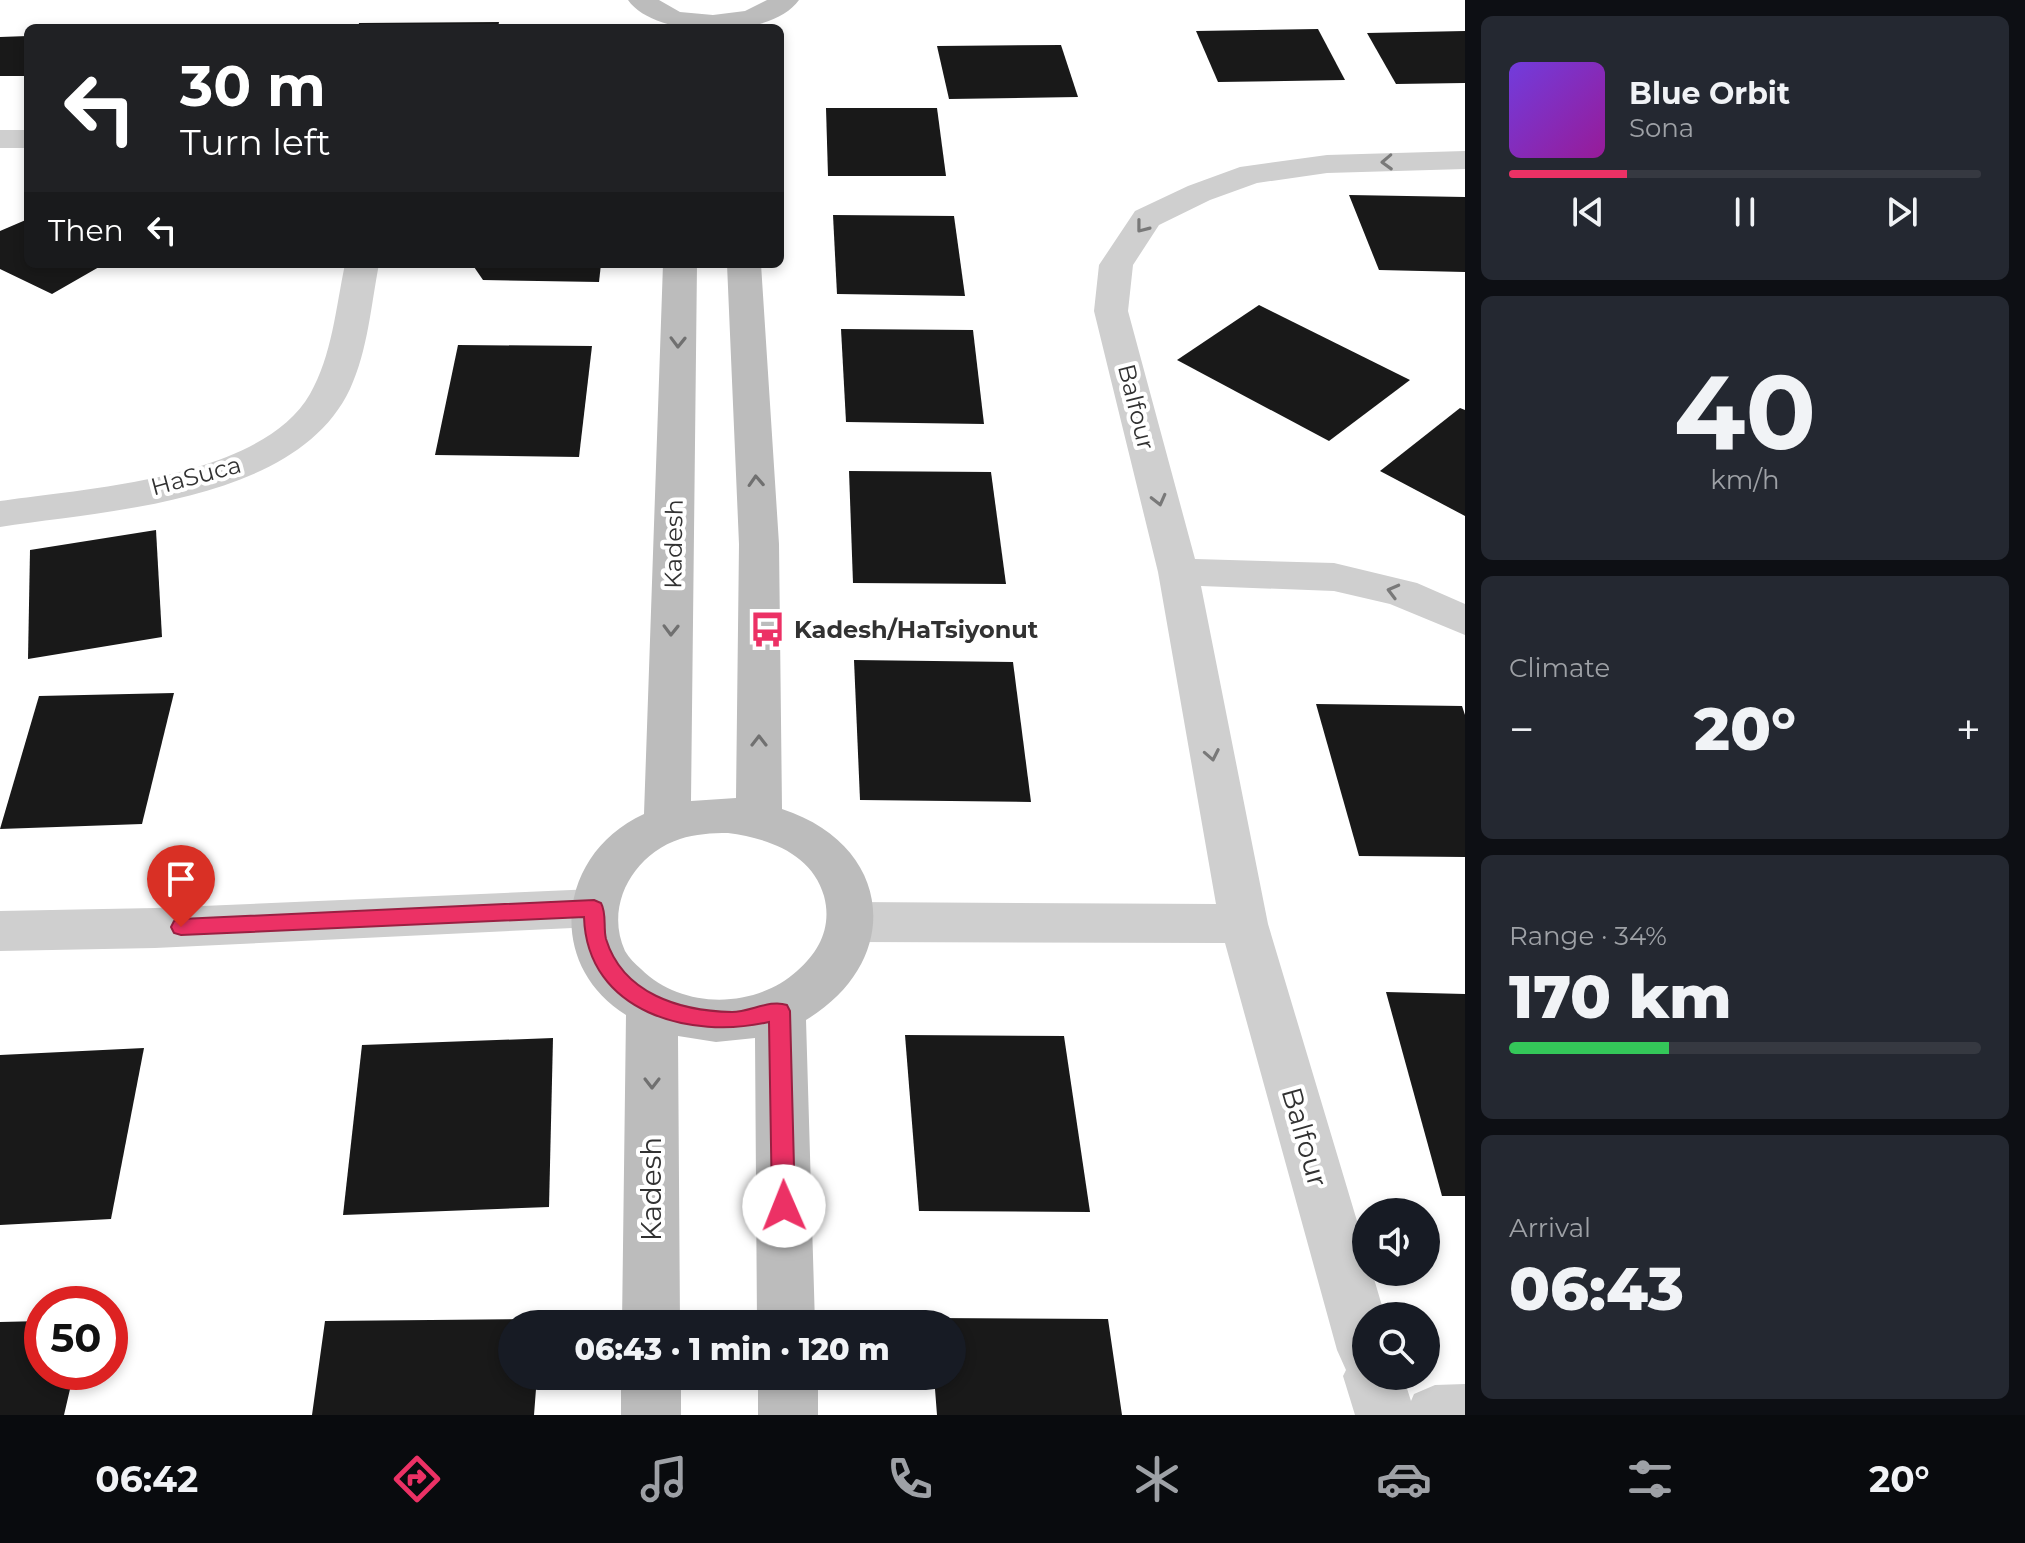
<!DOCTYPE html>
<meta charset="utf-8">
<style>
:root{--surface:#171b24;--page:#242831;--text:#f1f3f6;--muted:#9ea1a6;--line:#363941;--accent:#ec3165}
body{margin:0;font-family:Montserrat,sans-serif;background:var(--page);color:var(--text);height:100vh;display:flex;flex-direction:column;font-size:30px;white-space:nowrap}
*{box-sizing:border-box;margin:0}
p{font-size:26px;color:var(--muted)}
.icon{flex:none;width:44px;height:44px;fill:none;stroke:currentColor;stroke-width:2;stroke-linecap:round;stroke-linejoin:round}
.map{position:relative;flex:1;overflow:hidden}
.sheet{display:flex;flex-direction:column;gap:16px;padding:16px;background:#0d0f14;width:560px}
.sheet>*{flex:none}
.hud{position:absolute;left:24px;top:24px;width:760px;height:244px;border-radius:12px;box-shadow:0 4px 12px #0003;background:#202124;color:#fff;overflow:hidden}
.controls{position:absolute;left:1352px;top:1198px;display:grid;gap:16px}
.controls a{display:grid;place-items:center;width:88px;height:88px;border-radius:50%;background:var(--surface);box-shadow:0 4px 12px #0003;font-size:40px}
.speed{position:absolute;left:24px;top:1286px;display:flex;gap:16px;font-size:40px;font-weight:700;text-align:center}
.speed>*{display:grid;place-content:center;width:104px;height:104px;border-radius:50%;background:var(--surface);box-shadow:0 4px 12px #0003;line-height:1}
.speed .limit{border:12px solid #d22;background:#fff;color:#111}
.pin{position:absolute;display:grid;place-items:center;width:68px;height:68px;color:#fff;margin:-82px -34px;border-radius:50% 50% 50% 0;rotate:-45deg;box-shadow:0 0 8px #0007}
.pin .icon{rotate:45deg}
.me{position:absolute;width:88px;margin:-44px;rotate:359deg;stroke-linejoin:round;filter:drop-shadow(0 0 6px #0008)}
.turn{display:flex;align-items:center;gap:28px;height:168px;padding:0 24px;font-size:36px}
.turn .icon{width:104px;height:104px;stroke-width:2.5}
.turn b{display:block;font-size:56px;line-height:68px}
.then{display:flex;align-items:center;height:76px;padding:0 24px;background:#0003;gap:16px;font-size:30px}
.big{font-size:60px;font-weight:800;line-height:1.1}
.sheet .card{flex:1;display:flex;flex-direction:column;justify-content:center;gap:12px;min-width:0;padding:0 28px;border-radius:12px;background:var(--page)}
.sheet .dial{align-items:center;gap:0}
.dial b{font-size:104px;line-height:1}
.song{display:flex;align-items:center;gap:24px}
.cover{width:96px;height:96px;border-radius:12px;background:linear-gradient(135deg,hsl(260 70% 55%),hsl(300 70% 35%))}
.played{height:8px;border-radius:4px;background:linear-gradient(90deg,var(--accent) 25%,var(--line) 25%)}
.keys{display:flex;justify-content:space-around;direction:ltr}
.heat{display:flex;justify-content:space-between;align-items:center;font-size:44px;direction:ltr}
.charge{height:12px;border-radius:6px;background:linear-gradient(90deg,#34c759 34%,var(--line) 0)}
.trip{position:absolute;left:498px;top:1310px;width:468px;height:80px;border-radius:40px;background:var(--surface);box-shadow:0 4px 12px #0003;font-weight:800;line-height:80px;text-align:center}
.menu{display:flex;height:128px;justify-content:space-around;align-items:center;background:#090b0e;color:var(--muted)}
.menu .icon{width:56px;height:56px}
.menu .selected{color:var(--accent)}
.menu b{font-size:36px;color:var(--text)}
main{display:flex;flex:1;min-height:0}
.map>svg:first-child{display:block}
.building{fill:#191919}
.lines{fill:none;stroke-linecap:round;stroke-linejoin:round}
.minor{fill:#cfcfcf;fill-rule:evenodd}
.secondary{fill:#bcbcbc;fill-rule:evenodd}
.oneway{stroke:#797979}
.oneway2{stroke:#707070}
.route{fill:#ec3165;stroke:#992042;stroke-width:2}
.labels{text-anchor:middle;stroke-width:8;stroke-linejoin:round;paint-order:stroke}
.street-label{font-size:24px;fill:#323232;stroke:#fff}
.poi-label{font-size:24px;font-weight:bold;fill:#323232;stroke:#fff;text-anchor:start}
.near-street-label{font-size:28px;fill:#323232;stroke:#fff}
</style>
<main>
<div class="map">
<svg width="1465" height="1415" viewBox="0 0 1465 1415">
<rect width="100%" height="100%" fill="#fff"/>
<!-- building -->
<g class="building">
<polygon points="499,22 498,28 358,28 359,23"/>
<polygon points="1318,29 1345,80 1218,82 1196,31"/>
<polygon points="1465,31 1465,83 1396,84 1367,33"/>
<polygon points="28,36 28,76 0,76 0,37"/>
<polygon points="1061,45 1078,97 949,99 937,46"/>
<polygon points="826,108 937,108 946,176 828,176"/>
<polygon points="1349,195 1465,197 1465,272 1379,270"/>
<polygon points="833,215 954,216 965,296 837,294"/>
<polygon points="28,219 28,264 94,264 99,267 52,294 0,269 0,231"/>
<polygon points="472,264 601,264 599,282 483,280"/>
<polygon points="1259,305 1410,380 1329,441 1177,360"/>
<polygon points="841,329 973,330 984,424 846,422"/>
<polygon points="458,345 592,346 579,457 435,455"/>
<polygon points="1460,408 1465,410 1465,516 1380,471"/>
<polygon points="849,471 991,472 1006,584 853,583"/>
<polygon points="156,530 162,637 28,659 30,550"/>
<polygon points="854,660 1013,662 1031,802 860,800"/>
<polygon points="174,693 142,824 0,829 39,696"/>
<polygon points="1316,704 1462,706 1465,715 1465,857 1359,856"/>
<polygon points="1386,992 1465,994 1465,1196 1442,1196"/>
<polygon points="905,1035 1064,1036 1090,1212 919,1211"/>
<polygon points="553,1038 549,1207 343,1215 362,1045"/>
<polygon points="144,1048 111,1219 0,1225 0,1055"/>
<polygon points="930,1318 1108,1319 1122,1415 937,1415 934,1376 952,1376 952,1324 930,1324"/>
<polygon points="540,1319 540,1324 512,1324 512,1376 537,1376 534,1415 312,1415 325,1321"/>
<polygon points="42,1321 42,1372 74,1372 64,1415 0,1415 0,1322"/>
</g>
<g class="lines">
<!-- minor -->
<g class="minor">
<rect x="0" y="130" width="28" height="18"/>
<polygon points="1465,151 1465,169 1327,173 1257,183 1210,200 1159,225 1133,265 1128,311 1195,559 1334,563 1417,583 1465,604 1465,635 1390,604 1334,591 1201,586 1268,924 1366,1251 1366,1272 1372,1272 1385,1316 1366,1316 1366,1376 1403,1376 1411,1401 1414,1394 1435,1385 1465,1384 1465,1415 1355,1415 1343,1376 1346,1370 1337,1350 1225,943 852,942 835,936 828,922 835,908 852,902 1216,904 1158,572 1094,311 1099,265 1135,211 1188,186 1240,167 1327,155"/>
<path d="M345,264H379C371,305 368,350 350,389C297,502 108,510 0,527V501C87,488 261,479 310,394C332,356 336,307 345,264Z"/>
<polygon points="594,889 611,894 618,908 611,922 594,927 155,948 0,951 0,911 155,908"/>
</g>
<!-- secondary -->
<g class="secondary">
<path d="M628,0H659L680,12L713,15L745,11L767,0H799C771,40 656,40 628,0Z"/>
<path d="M663,264H697L691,801L736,798L739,544L727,264H761L779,544L782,809C893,845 905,960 806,1020L815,1324H757L755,1038L716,1042L678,1036L680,1324H622L626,1015C544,964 558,853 644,814ZM728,833C767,838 812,853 824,896C832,926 820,951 797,971C755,1009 682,1010 641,969C635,964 629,958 625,951C604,905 634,854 680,839C695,834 712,833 728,833Z"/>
<rect x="621" y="1376" width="60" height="39"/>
<rect x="758" y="1376" width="60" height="39"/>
</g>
</g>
<!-- one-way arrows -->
<defs><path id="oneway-chevron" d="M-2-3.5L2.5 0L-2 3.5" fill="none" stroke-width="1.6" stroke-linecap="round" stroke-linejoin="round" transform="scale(2)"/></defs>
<g class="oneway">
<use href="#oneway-chevron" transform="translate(1387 162) rotate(178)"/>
<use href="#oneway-chevron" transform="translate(1142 227) rotate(128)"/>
<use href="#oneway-chevron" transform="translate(1159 500) rotate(76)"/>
<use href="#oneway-chevron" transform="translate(1393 591) rotate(-165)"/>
<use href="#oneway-chevron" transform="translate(1212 755) rotate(79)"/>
</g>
<g class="oneway2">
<use href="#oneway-chevron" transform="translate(678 342) rotate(91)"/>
<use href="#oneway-chevron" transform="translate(756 481) rotate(-93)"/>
<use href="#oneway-chevron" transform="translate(671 630) rotate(91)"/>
<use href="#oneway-chevron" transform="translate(759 741) rotate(-90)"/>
<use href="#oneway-chevron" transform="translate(652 1083) rotate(90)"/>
</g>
<!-- route -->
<path class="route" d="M594,900L601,903C607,914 603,927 606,939C623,994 680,1011 732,1012C750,1012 770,999 787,1005L790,1011L795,1206L792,1214L784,1217L776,1214L772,1206L769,1022C691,1040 587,1013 584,917L181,935L174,933L171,927L174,921L181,919Z"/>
<!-- icons -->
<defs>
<symbol id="bus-bare" viewBox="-9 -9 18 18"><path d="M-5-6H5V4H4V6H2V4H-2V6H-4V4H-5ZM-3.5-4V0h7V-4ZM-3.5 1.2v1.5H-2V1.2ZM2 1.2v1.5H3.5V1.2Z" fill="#ec3165" stroke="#fff" stroke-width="2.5" paint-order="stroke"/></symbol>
</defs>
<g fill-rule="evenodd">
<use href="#bus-bare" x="742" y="604" width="51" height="51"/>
</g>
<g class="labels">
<!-- street labels -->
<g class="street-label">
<text transform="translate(1136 407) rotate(76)" y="8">Balfour</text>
<text transform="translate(196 476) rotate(-15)" y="8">HaSuca</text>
<text transform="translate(674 544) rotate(-89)" y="8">Kadesh</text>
</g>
<!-- poi labels -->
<g class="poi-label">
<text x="794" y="638">Kadesh/HaTsiyonut</text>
</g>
<!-- near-street labels -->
<g class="near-street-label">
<text transform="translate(1305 1137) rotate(74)" y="10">Balfour</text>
<text transform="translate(651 1189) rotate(-90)" y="10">Kadesh</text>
</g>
</g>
</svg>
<div class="controls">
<a><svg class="icon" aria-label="sound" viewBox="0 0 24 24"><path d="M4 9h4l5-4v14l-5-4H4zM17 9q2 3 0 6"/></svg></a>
<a><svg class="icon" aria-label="search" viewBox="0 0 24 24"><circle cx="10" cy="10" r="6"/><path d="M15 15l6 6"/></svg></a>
</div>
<div class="speed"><div class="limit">50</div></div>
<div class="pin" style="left:181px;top:927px;background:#d93025"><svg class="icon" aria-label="arrive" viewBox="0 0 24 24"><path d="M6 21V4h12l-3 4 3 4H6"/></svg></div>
<svg class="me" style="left:784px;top:1206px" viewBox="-20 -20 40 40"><circle r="19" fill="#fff"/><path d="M0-13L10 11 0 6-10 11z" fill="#ec3165"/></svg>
<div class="trip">06:43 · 1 min · 120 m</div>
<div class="hud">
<div class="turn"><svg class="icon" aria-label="left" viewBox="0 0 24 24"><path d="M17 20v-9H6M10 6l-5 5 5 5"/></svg><div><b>30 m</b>Turn left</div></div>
<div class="then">Then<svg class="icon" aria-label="left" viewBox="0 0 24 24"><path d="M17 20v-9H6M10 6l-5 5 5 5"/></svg></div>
</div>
</div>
<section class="sheet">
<div class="card">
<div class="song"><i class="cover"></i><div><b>Blue Orbit</b><p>Sona</p></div></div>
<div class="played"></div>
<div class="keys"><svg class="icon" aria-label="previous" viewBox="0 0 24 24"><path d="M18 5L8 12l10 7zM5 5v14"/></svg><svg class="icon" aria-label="pause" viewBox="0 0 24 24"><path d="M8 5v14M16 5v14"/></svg><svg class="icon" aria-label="next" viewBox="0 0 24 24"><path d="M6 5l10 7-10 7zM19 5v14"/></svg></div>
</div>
<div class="card dial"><b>40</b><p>km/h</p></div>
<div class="card"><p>Climate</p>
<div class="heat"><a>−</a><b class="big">20°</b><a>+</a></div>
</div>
<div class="card"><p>Range · 34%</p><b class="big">170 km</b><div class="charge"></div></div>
<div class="card"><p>Arrival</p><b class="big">06:43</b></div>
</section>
</main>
<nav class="menu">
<b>06:42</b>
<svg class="icon selected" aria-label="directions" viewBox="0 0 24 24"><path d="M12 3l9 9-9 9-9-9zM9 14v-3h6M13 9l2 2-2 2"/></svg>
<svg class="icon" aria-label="music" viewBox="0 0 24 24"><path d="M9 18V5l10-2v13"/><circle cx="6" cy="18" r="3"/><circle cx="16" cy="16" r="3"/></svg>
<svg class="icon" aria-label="phone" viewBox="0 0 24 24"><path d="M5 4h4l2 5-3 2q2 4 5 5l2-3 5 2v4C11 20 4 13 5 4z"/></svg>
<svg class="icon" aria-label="climate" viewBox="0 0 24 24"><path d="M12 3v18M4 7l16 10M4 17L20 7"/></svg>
<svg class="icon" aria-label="car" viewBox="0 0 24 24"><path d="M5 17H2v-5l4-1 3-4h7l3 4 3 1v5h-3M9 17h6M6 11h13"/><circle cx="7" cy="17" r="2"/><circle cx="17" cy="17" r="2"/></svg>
<svg class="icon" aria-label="filters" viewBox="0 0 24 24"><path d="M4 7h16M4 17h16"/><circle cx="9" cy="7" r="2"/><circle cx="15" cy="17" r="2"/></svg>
<b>20°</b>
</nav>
